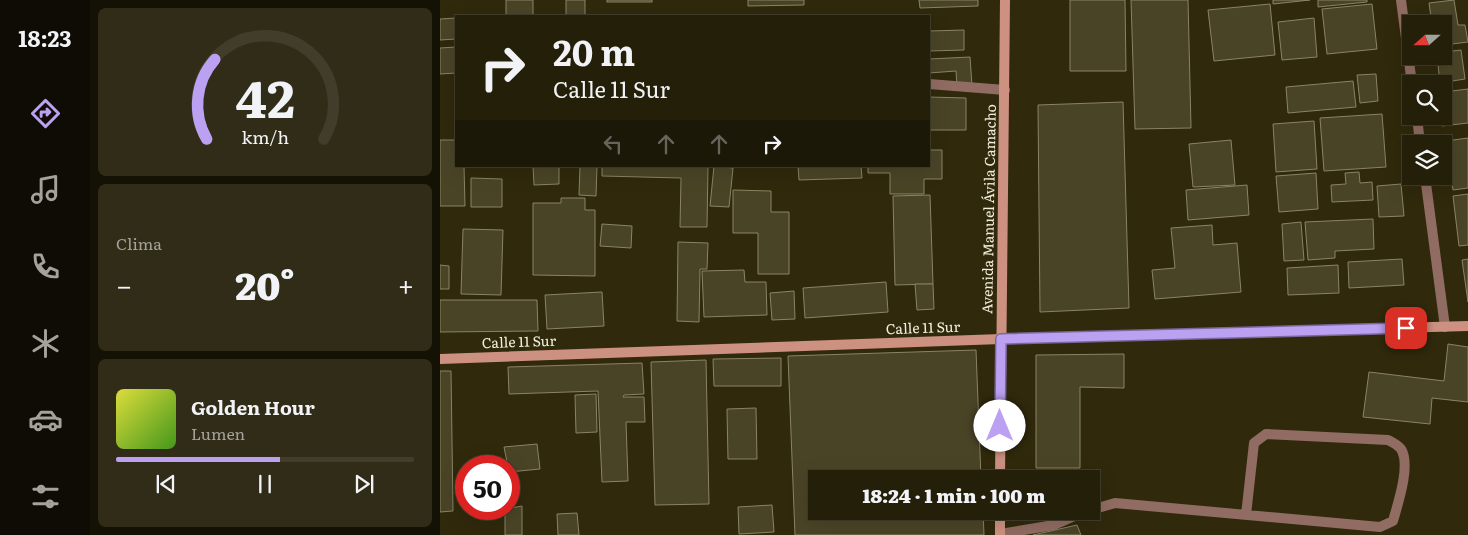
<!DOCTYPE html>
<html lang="es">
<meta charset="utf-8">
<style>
:root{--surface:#241f09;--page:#302c17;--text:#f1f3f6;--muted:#a3a29c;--line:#413d2a;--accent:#bca0f2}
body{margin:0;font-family:Literata,serif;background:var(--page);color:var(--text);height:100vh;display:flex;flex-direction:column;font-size:19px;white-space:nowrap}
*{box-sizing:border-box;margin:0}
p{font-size:16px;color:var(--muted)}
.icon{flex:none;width:28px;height:28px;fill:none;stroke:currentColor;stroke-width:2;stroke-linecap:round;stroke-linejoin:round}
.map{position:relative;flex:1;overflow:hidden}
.side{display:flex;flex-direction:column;gap:8px;padding:8px;background:#141105;width:350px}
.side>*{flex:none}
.top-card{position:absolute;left:15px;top:15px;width:475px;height:152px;border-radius:0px;box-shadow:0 5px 20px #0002,0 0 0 1px var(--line);background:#241f09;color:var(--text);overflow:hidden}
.needle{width:32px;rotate:249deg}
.tools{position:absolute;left:962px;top:15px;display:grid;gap:10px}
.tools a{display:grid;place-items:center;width:50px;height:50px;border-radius:0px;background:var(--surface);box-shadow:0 5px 20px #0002,0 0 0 1px var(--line);font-size:25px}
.speed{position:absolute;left:15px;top:455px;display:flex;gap:10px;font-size:25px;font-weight:700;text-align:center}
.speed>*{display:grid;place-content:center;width:65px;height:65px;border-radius:50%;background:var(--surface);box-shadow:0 5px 20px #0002,0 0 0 1px var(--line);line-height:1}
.speed .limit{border:8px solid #d22;background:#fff;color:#111}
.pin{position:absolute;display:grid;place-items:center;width:42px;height:42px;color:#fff;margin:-21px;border-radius:10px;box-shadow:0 2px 8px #0006}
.me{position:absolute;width:55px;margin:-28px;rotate:0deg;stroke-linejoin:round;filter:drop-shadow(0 0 4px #0008)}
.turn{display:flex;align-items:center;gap:18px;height:105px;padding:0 15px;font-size:22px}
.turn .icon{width:65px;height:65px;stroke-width:2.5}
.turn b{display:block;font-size:35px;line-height:42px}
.lanes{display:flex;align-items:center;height:48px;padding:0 15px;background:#0003;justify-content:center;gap:25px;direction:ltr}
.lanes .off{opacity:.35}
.big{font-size:38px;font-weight:800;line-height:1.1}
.side .widget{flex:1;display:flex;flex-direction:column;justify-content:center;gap:8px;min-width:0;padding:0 18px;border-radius:8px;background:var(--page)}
.side .dial{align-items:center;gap:0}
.dial svg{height:130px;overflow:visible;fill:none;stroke:var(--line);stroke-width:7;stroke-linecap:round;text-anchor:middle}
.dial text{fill:var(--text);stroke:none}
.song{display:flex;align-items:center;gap:15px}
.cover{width:60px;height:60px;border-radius:8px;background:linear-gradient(135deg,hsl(60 70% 55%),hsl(100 70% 35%))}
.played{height:5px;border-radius:2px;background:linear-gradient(90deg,var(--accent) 55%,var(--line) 55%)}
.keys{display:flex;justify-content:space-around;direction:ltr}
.heat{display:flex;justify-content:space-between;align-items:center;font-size:28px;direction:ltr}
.trip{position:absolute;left:368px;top:470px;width:292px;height:50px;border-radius:0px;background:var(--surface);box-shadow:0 5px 20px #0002,0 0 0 1px var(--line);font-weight:800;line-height:50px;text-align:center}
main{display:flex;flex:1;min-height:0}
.dock{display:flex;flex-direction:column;width:90px;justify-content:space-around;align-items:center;background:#0e0c04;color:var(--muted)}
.dock .icon{width:35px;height:35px}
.dock .on{color:var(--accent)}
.dock b{font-size:22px;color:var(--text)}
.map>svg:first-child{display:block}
.building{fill:#4a4427;stroke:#8a8464}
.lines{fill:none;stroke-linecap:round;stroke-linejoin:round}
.lane{stroke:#916c62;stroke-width:10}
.street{stroke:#916c62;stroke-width:10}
.secondary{stroke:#cd9182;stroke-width:10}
.route-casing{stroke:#7a689d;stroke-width:12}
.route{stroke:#bca0f2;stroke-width:9}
.labels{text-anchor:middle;stroke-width:5;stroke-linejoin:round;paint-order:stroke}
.street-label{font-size:14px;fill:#f3efde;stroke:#30290c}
</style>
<main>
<nav class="dock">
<b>18:23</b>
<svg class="icon on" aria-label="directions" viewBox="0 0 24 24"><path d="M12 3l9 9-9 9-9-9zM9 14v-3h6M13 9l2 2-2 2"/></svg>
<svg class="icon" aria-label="music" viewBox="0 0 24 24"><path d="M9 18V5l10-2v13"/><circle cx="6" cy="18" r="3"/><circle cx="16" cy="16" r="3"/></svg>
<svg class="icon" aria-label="phone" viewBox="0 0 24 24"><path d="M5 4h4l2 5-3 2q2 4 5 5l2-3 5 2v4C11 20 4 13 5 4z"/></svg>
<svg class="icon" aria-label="climate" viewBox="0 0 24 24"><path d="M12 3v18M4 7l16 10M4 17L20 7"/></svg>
<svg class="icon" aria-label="car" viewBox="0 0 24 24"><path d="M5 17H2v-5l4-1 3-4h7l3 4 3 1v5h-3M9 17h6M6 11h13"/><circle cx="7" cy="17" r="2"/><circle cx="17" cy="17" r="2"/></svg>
<svg class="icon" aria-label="filters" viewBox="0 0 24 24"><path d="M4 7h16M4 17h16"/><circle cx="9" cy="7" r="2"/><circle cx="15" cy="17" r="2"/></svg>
</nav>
<section class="side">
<div class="widget dial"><svg viewBox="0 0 100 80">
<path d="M14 69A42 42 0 1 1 86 69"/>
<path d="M14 69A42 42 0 0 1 19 20" stroke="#bca0f2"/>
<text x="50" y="56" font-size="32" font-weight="700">42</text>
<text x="50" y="72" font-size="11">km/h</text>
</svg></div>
<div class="widget"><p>Clima</p>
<div class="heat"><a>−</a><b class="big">20°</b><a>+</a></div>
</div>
<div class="widget">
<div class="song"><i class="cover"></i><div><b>Golden Hour</b><p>Lumen</p></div></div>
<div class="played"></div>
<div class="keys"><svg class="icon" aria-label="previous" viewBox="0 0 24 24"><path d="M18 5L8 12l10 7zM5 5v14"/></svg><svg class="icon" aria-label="pause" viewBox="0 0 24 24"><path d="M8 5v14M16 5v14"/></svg><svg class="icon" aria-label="next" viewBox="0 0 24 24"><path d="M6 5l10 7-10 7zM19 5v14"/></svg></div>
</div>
</section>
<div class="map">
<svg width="1028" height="535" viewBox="0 0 1028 535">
<rect width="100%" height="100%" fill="#30290c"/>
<!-- building -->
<g class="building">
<rect x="66" y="0" width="27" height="16"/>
<rect x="126" y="0" width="19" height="16"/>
<rect x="167" y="0" width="45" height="2"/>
<polygon points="308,0 364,0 364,5 308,6"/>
<polygon points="479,0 538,0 538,6 480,8"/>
<polygon points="630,0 685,0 686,71 630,71"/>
<polygon points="691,0 748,0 751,128 695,129"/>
<polygon points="833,0 870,0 833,4"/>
<polygon points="878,0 927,0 927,2 878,7"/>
<polygon points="1014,0 1018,25 1025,25 1028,42 1004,45 1004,24 992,24 989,3"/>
<polygon points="830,4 835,55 774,61 768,10"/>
<polygon points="932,4 937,49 887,54 882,9"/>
<polygon points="16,18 16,39 0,40 0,19"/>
<polygon points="874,18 877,57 842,60 838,22"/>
<polygon points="524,30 524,50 489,51 489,31"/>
<polygon points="16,47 16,73 0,74 0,48"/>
<polygon points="1021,50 1025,79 1000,83 997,56 1004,56 1004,52"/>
<polygon points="530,57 532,86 517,86 516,71 489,73 489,59"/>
<polygon points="936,74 938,101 920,103 917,75"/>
<polygon points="913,81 916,107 848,113 846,87"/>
<polygon points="1028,89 1028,123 1002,126 1000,116 1004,116 1004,92"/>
<polygon points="489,97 526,98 526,130 489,130"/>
<polygon points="683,102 689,308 600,312 598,105"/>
<polygon points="942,114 946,167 884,171 880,118"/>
<polygon points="874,121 877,169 836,172 833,124"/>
<polygon points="1028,138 1028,188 1013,190 1006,141"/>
<polygon points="0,140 16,140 16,166 24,166 25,206 0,206"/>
<polygon points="791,140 795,185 753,187 749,144"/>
<polygon points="489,150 502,150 502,179 484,179 484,194 450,194 450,173 428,173 428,166 489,166"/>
<polygon points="93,166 119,166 119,184 94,185"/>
<polygon points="140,166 157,166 156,196 139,195"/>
<polygon points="162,166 268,166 267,227 240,227 241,178 162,176"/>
<polygon points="274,166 293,168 289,207 270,206"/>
<polygon points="358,166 421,166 422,178 359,180"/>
<polygon points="919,172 920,183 932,182 933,200 892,202 891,185 906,184 905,173"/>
<polygon points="876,173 878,209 839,212 836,176"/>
<polygon points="31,178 62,179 62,207 31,207"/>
<polygon points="961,184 964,216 939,217 937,186"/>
<polygon points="807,185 809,215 748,220 746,190"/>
<polygon points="293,190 331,191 331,212 349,212 349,274 318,274 318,233 293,233"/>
<polygon points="1028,194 1028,245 1019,246 1013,196"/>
<polygon points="490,195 493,284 455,285 453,196"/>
<polygon points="121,198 145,198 145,210 155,210 155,276 93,275 93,203 121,203"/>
<polygon points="933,219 934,249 895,251 895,258 868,260 865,222"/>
<polygon points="861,222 864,260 844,261 842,224"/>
<polygon points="162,224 192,226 191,248 160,246"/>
<polygon points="772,225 773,245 797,243 801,292 715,299 712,270 735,268 731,228"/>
<polygon points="23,229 63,230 61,295 21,294"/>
<polygon points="238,242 268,243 267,269 260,269 259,322 237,321"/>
<polygon points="962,259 964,285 909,288 908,262"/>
<polygon points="1028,259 1028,302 1022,260"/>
<polygon points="0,265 9,266 9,289 0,289"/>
<polygon points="898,265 899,293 848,295 847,268"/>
<polygon points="304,270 305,282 326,282 327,315 264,317 262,271"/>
<polygon points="446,282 448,312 365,318 363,288"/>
<polygon points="475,284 493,284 494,309 477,310"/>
<polygon points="354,291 355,319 332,320 330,293"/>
<polygon points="162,292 164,326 107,329 105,295"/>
<polygon points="0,300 97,300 98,331 0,332"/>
<polygon points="1008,344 1028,347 1028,402 992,398 990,424 923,417 929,372 1004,381"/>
<polygon points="536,350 541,479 376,479 376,511 543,511 544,535 355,535 348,356"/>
<polygon points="684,354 684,388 640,387 640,468 596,468 596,355"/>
<polygon points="341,358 341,386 274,386 273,359"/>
<polygon points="266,360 269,504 215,505 211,362"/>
<polygon points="202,363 204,394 184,395 183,397 204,397 205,422 186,422 188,481 162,482 158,391 69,394 68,367"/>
<polygon points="0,371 11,371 13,511 0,512"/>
<polygon points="156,394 157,432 136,433 135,395"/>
<polygon points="316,408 317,459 288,459 287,409"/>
<polygon points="97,444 100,469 69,472 64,447"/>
<polygon points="332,505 334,532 299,534 298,507"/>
<polygon points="82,506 82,535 65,535 65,509"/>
<polygon points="137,513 139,535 118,535 117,514"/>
<polygon points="637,525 641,535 593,535"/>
</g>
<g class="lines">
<!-- lane -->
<g class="lane">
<polyline points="489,84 565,90"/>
<path d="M651,510L675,503L940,527L953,521C958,503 971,465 961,449C958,445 952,442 948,440L826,434L814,443L806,515"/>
<polyline points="560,534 614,525 646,511"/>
</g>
<!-- street -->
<g class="street">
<polyline points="961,0 972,84"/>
<polyline points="977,116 980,144"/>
<polyline points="985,176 1005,327"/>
</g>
<!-- secondary -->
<g class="secondary">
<polyline points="0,359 561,339 1028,326"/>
<polyline points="560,479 565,0"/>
<polyline points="560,535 560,511"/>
</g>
</g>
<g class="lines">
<defs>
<polyline id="route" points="560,426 561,339 966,328"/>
</defs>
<!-- route casing -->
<use href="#route" class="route-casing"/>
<!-- route -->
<use href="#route" class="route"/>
</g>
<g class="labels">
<!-- street labels -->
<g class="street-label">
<text transform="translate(549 209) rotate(-89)" y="5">Avenida Manuel Ávila Camacho</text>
<text transform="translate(483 328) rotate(-2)" y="5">Calle 11 Sur</text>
<text transform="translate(79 342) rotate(-2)" y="5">Calle 11 Sur</text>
</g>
</g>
</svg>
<div class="tools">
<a><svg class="needle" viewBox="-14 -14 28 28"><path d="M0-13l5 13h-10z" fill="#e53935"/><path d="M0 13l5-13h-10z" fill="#a3a29c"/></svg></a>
<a><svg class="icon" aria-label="search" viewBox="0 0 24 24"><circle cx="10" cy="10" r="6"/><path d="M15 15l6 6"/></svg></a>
<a><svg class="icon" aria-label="layers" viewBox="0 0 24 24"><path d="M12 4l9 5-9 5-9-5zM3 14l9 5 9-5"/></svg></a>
</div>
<div class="speed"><div class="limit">50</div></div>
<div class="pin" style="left:966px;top:328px;background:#d93025"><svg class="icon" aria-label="arrive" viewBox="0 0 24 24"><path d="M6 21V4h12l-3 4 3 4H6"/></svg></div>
<svg class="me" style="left:560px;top:426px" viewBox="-20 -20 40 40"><circle r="19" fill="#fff"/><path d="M0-13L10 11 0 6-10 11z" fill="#bca0f2"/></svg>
<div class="trip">18:24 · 1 min · 100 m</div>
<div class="top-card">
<div class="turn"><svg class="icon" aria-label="right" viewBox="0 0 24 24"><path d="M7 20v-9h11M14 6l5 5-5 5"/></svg><div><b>20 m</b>Calle 11 Sur</div></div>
<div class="lanes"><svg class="icon off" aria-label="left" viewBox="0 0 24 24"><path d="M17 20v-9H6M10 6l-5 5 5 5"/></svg><svg class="icon off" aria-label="ahead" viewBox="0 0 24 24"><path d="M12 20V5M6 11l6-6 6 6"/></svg><svg class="icon off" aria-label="ahead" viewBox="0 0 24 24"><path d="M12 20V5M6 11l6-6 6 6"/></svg><svg class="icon" aria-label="right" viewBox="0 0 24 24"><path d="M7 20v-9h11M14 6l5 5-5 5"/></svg></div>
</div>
</div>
</main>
